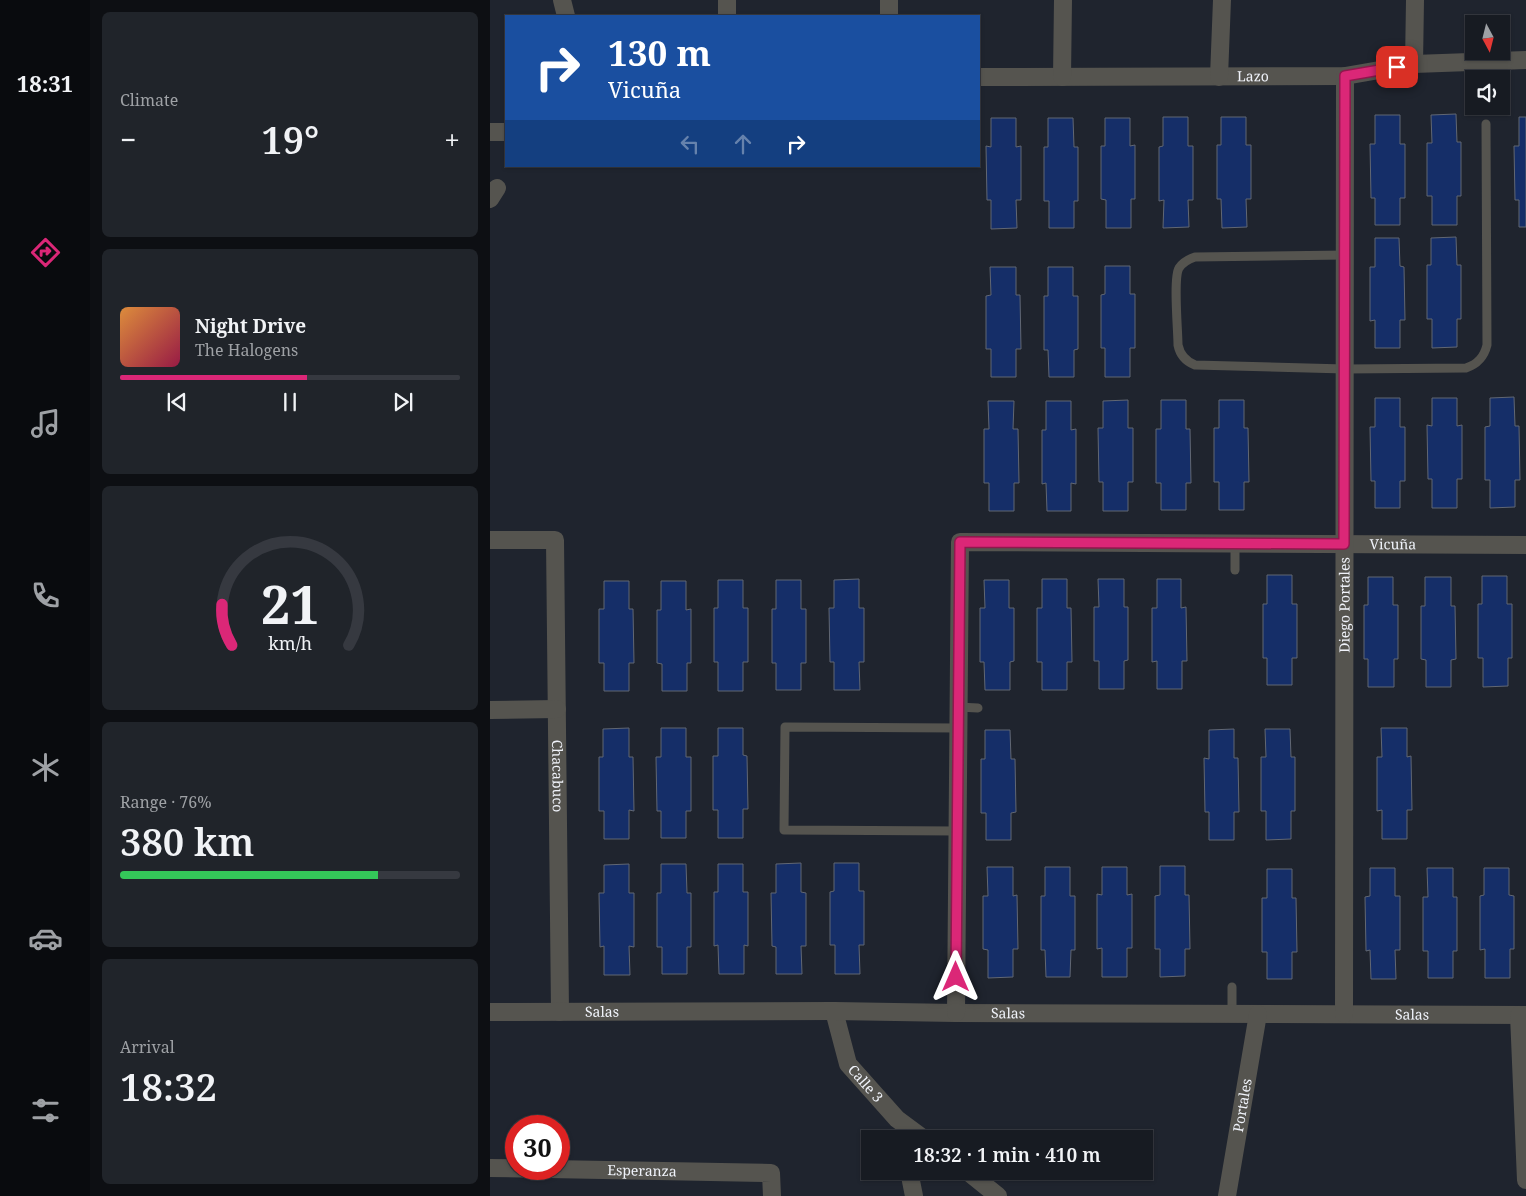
<!DOCTYPE html>
<meta charset="utf-8">
<style>
:root{--surface:#171b22;--page:#20242a;--text:#f1f3f6;--muted:#9ea1a5;--line:#363940;--accent:#db2777}
body{margin:0;font-family:"Noto Serif",serif;background:var(--page);color:var(--text);height:100vh;display:flex;flex-direction:column;font-size:19px;white-space:nowrap}
*{box-sizing:border-box;margin:0}
p{font-size:16px;color:var(--muted)}
.icon{flex:none;width:28px;height:28px;fill:none;stroke:currentColor;stroke-width:2;stroke-linecap:round;stroke-linejoin:round}
.map{position:relative;flex:1;overflow:hidden}
.side{display:flex;flex-direction:column;gap:12px;padding:12px;background:#0d0f13;width:400px}
.side>*{flex:none}
.top-card{position:absolute;left:15px;top:15px;width:475px;height:152px;border-radius:0px;box-shadow:0 1px 4px #0004,0 0 0 1px var(--line);background:#1a4fa0;color:#fff;overflow:hidden}
.needle{width:32px;rotate:173deg}
.tools{position:absolute;left:975px;top:15px;display:grid;gap:10px}
.tools a{display:grid;place-items:center;width:45px;height:45px;border-radius:0px;background:var(--surface);box-shadow:0 1px 4px #0004,0 0 0 1px var(--line);font-size:25px}
.speed{position:absolute;left:15px;top:1115px;display:flex;gap:10px;font-size:25px;font-weight:700;text-align:center}
.speed>*{display:grid;place-content:center;width:65px;height:65px;border-radius:50%;background:var(--surface);box-shadow:0 1px 4px #0004,0 0 0 1px var(--line);line-height:1}
.speed .limit{border:8px solid #d22;background:#fff;color:#111}
.pin{position:absolute;display:grid;place-items:center;width:42px;height:42px;color:#fff;margin:-21px;border-radius:10px;box-shadow:0 2px 8px #0006}
.me{position:absolute;width:55px;margin:-28px;rotate:0deg;stroke-linejoin:round;filter:drop-shadow(0 0 4px #0008)}
.turn{display:flex;align-items:center;gap:18px;height:105px;padding:0 20px;font-size:22px}
.turn .icon{width:65px;height:65px;stroke-width:2.5}
.turn b{display:block;font-size:35px;line-height:42px}
.lanes{display:flex;align-items:center;height:48px;padding:0 20px;background:#0003;justify-content:center;gap:25px;direction:ltr}
.lanes .off{opacity:.35}
.big{font-size:38px;font-weight:600;line-height:1.1}
.side .widget{flex:1;display:flex;flex-direction:column;justify-content:center;gap:8px;min-width:0;padding:0 18px;border-radius:8px;background:var(--page)}
.side .dial{align-items:center;gap:0}
.dial svg{height:130px;overflow:visible;fill:none;stroke:var(--line);stroke-width:7;stroke-linecap:round;text-anchor:middle}
.dial text{fill:var(--text);stroke:none}
.song{display:flex;align-items:center;gap:15px}
.cover{width:60px;height:60px;border-radius:8px;background:linear-gradient(135deg,hsl(30 70% 55%),hsl(340 70% 35%))}
.played{height:5px;border-radius:2px;background:linear-gradient(90deg,var(--accent) 55%,var(--line) 55%)}
.keys{display:flex;justify-content:space-around;direction:ltr}
.heat{display:flex;justify-content:space-between;align-items:center;font-size:28px;direction:ltr}
.charge{height:8px;border-radius:4px;background:linear-gradient(90deg,#34c759 76%,var(--line) 0)}
.trip{position:absolute;left:371px;top:1130px;width:292px;height:50px;border-radius:0px;background:var(--surface);box-shadow:0 1px 4px #0004,0 0 0 1px var(--line);font-weight:600;line-height:50px;text-align:center}
main{display:flex;flex:1;min-height:0}
.tabs{display:flex;flex-direction:column;width:90px;justify-content:space-around;align-items:center;background:#090b0e;color:var(--muted)}
.tabs .icon{width:35px;height:35px}
.tabs .current{color:var(--accent)}
.tabs b{font-size:22px;color:var(--text)}
.map>svg:first-child{display:block}
.building{fill:#152e68;stroke:#616773}
.lines{fill:none;stroke-linecap:round;stroke-linejoin:round}
.service{stroke:#55544f;stroke-width:9}
.minor{stroke:#55544f;stroke-width:18}
.route-casing{stroke:#8e194d;stroke-width:12}
.route{stroke:#db2777;stroke-width:9}
.labels{text-anchor:middle;stroke-width:5;stroke-linejoin:round;paint-order:stroke}
.street-label{font-size:14px;fill:#f0f3fa;stroke:#151a24}
</style>
<main>
<nav class="tabs">
<b>18:31</b>
<svg class="icon current" aria-label="directions" viewBox="0 0 24 24"><path d="M12 3l9 9-9 9-9-9zM9 14v-3h6M13 9l2 2-2 2"/></svg>
<svg class="icon" aria-label="music" viewBox="0 0 24 24"><path d="M9 18V5l10-2v13"/><circle cx="6" cy="18" r="3"/><circle cx="16" cy="16" r="3"/></svg>
<svg class="icon" aria-label="phone" viewBox="0 0 24 24"><path d="M5 4h4l2 5-3 2q2 4 5 5l2-3 5 2v4C11 20 4 13 5 4z"/></svg>
<svg class="icon" aria-label="climate" viewBox="0 0 24 24"><path d="M12 3v18M4 7l16 10M4 17L20 7"/></svg>
<svg class="icon" aria-label="car" viewBox="0 0 24 24"><path d="M5 17H2v-5l4-1 3-4h7l3 4 3 1v5h-3M9 17h6M6 11h13"/><circle cx="7" cy="17" r="2"/><circle cx="17" cy="17" r="2"/></svg>
<svg class="icon" aria-label="filters" viewBox="0 0 24 24"><path d="M4 7h16M4 17h16"/><circle cx="9" cy="7" r="2"/><circle cx="15" cy="17" r="2"/></svg>
</nav>
<section class="side">
<div class="widget"><p>Climate</p>
<div class="heat"><a>−</a><b class="big">19°</b><a>+</a></div>
</div>
<div class="widget">
<div class="song"><i class="cover"></i><div><b>Night Drive</b><p>The Halogens</p></div></div>
<div class="played"></div>
<div class="keys"><svg class="icon" aria-label="previous" viewBox="0 0 24 24"><path d="M18 5L8 12l10 7zM5 5v14"/></svg><svg class="icon" aria-label="pause" viewBox="0 0 24 24"><path d="M8 5v14M16 5v14"/></svg><svg class="icon" aria-label="next" viewBox="0 0 24 24"><path d="M6 5l10 7-10 7zM19 5v14"/></svg></div>
</div>
<div class="widget dial"><svg viewBox="0 0 100 80">
<path d="M14 69A42 42 0 1 1 86 69"/>
<path d="M14 69A42 42 0 0 1 8 44" stroke="#db2777"/>
<text x="50" y="56" font-size="32" font-weight="700">21</text>
<text x="50" y="72" font-size="11">km/h</text>
</svg></div>
<div class="widget"><p>Range · 76%</p><b class="big">380 km</b><div class="charge"></div></div>
<div class="widget"><p>Arrival</p><b class="big">18:32</b></div>
</section>
<div class="map">
<svg width="1036" height="1196" viewBox="0 0 1036 1196">
<rect width="100%" height="100%" fill="#1f242e"/>
<!-- building -->
<g class="building">
<polygon points="966,114 967,142 971,142 971,196 967,196 967,225 942,225 942,196 937,196 937,143 942,143 941,115"/>
<polygon points="885,115 910,115 910,144 915,144 915,198 910,198 910,225 885,225 885,198 881,198 880,144 885,144"/>
<polygon points="673,117 698,117 698,146 703,146 703,200 698,200 699,227 673,228 674,200 669,201 669,147 673,146"/>
<polygon points="731,117 756,117 756,145 761,145 761,199 756,199 757,227 732,228 731,199 727,199 727,145 731,145"/>
<polygon points="1029,117 1036,117 1036,227 1029,227 1029,200 1025,200 1024,146 1029,146"/>
<polygon points="501,118 526,118 526,147 531,146 531,200 526,200 527,228 501,229 501,200 497,200 496,146 501,147"/>
<polygon points="558,118 583,118 584,147 588,147 588,201 584,201 584,228 559,228 559,201 554,201 554,147 558,147"/>
<polygon points="615,118 640,118 640,146 645,145 645,199 641,199 641,228 616,228 616,200 611,199 611,146 615,146"/>
<polygon points="966,237 967,265 971,265 971,319 967,319 967,347 942,348 942,319 937,319 937,265 941,265 941,238"/>
<polygon points="885,238 909,238 910,266 914,267 915,320 910,320 910,348 885,348 885,320 880,321 880,267 885,267"/>
<polygon points="615,266 640,266 640,294 645,294 645,348 640,348 640,377 615,377 615,348 611,348 611,295 615,294"/>
<polygon points="500,267 526,267 526,295 530,295 531,349 526,349 526,377 501,377 501,349 496,349 496,296 501,295"/>
<polygon points="558,267 583,267 583,296 588,296 588,349 584,350 584,377 559,377 558,350 554,350 554,296 558,296"/>
<polygon points="1024,397 1025,426 1029,426 1030,480 1025,480 1025,507 1000,508 1000,480 995,480 995,427 1000,426 1000,398"/>
<polygon points="885,398 910,398 910,427 915,427 915,481 910,481 910,508 885,508 885,481 881,481 880,427 885,427"/>
<polygon points="942,398 967,398 967,426 972,425 972,479 967,479 967,508 942,508 942,479 938,479 937,425 942,426"/>
<polygon points="638,400 638,428 643,428 643,482 638,482 638,511 613,511 613,482 609,482 608,428 613,428 613,401"/>
<polygon points="671,400 696,400 696,429 700,429 701,483 696,483 696,510 671,510 671,483 666,483 666,429 671,429"/>
<polygon points="729,400 754,400 754,428 758,428 759,482 754,482 754,510 729,510 729,482 724,482 724,428 729,428"/>
<polygon points="498,401 524,401 523,429 528,429 529,483 524,483 524,511 499,511 499,483 494,483 494,429 499,429"/>
<polygon points="556,401 581,401 581,430 586,429 586,484 581,483 581,511 557,511 556,483 552,484 552,430 556,430"/>
<polygon points="777,575 802,575 802,604 807,604 807,658 802,658 802,685 777,685 777,658 773,658 773,604 777,604"/>
<polygon points="992,576 1017,576 1017,604 1022,604 1022,658 1018,658 1018,686 993,687 993,658 988,658 988,604 992,604"/>
<polygon points="878,577 903,577 903,605 908,605 908,659 904,659 904,687 878,687 878,659 874,659 874,605 878,605"/>
<polygon points="935,577 961,577 961,606 965,606 966,659 961,660 961,687 936,687 936,660 931,659 931,606 935,606"/>
<polygon points="369,579 369,608 374,608 374,662 369,662 370,690 344,690 344,662 340,662 339,608 344,608 344,580"/>
<polygon points="552,579 577,579 577,608 581,608 582,662 577,662 577,690 552,690 552,662 547,662 547,608 552,608"/>
<polygon points="608,579 634,579 634,607 638,607 638,660 634,661 634,689 609,689 609,661 604,661 604,607 609,607"/>
<polygon points="667,579 691,579 691,608 696,607 697,661 692,661 692,689 667,689 667,661 662,662 662,608 667,608"/>
<polygon points="228,580 253,580 253,608 258,608 258,662 253,662 253,691 228,691 228,662 224,662 224,608 228,608"/>
<polygon points="286,580 311,580 311,609 316,609 316,663 311,663 311,690 286,690 286,663 282,663 282,609 286,609"/>
<polygon points="494,580 519,580 519,608 524,608 524,661 520,662 520,690 495,690 494,662 490,662 490,608 495,608"/>
<polygon points="114,581 139,581 139,609 143,609 144,663 139,663 139,691 114,691 114,663 109,663 109,609 114,609"/>
<polygon points="171,581 196,581 196,610 201,609 201,663 197,663 197,691 172,691 172,664 167,663 167,610 171,610"/>
<polygon points="139,728 139,757 143,757 144,811 139,810 139,839 114,839 114,811 109,811 109,757 113,757 113,729"/>
<polygon points="171,728 196,728 196,757 201,757 201,811 196,811 196,838 171,838 171,811 167,811 166,757 171,757"/>
<polygon points="228,728 253,728 253,755 257,756 258,809 253,809 253,838 228,838 228,810 223,810 223,756 228,756"/>
<polygon points="891,728 917,728 917,757 921,756 922,810 917,810 917,839 892,839 892,810 887,811 887,757 892,757"/>
<polygon points="744,729 744,758 748,758 749,812 744,812 744,840 719,840 719,812 715,812 714,758 719,759 719,730"/>
<polygon points="775,729 800,729 801,757 805,757 805,811 801,811 801,839 776,840 776,811 771,811 771,757 776,757"/>
<polygon points="495,730 520,730 521,759 525,759 526,812 521,813 521,840 496,840 496,813 491,813 491,759 495,759"/>
<polygon points="311,863 311,892 316,893 316,946 311,946 312,974 286,974 286,947 282,946 281,893 286,893 286,864"/>
<polygon points="344,863 369,863 369,891 374,891 374,945 369,945 370,974 345,974 345,945 340,945 340,892 344,891"/>
<polygon points="139,864 139,893 144,893 144,947 139,946 140,975 114,975 114,946 110,947 109,893 114,893 114,865"/>
<polygon points="171,864 196,864 197,893 201,893 201,947 197,947 197,974 172,974 172,947 167,947 167,893 171,893"/>
<polygon points="228,864 253,864 253,892 258,892 258,946 254,945 254,974 229,974 228,945 224,946 224,892 228,892"/>
<polygon points="670,866 695,866 695,895 699,895 700,949 695,949 695,976 670,977 670,949 665,949 665,896 670,895"/>
<polygon points="497,867 523,867 523,896 527,895 528,949 523,949 523,977 498,978 498,950 493,949 493,896 498,896"/>
<polygon points="555,867 580,867 580,896 585,896 585,950 581,950 580,977 556,977 555,950 551,950 551,896 555,896"/>
<polygon points="612,867 637,867 637,895 642,894 642,948 637,948 637,977 612,977 612,948 607,949 607,894 612,895"/>
<polygon points="880,868 905,868 905,896 910,896 910,950 905,950 906,979 881,979 880,950 876,951 875,897 880,896"/>
<polygon points="937,868 963,868 963,897 967,897 967,951 963,951 963,978 938,978 938,951 933,951 933,897 938,897"/>
<polygon points="994,868 1019,868 1019,895 1024,896 1024,949 1020,949 1020,978 995,978 995,949 990,950 990,896 994,895"/>
<polygon points="777,869 802,869 802,898 806,898 807,952 802,952 802,979 777,979 777,952 772,952 772,898 777,898"/>
</g>
<g class="lines">
<!-- service -->
<g class="service">
<path d="M855,255L705,257C699,259 693,262 689,268C683,278 688,330 688,345C690,355 695,361 705,365L855,369L976,368C988,364 994,357 997,345L996,124"/>
<polyline points="745,543 745,570"/>
<polyline points="468,707 488,708"/>
<polyline points="467,831 294,830 295,727 468,728"/>
<polyline points="742,987 742,1014"/>
</g>
<!-- minor -->
<g class="minor">
<polyline points="72,0 76,16"/>
<polyline points="237,16 237,0"/>
<polyline points="399,16 399,0"/>
<polyline points="924,64 925,0"/>
<path id="s1" d="M489,77L855,76L924,64L1036,60"/>
<polyline points="572,77 573,0"/>
<polyline points="729,77 732,0"/>
<polyline points="0,132 16,132"/>
<polyline points="0,199 7,188"/>
<path id="s2" d="M0,540H65L70,1012"/>
<polyline points="0,710 67,709"/>
<path id="s3" d="M344,1011L358,1064L407,1119L434,1139"/>
<path id="s4" d="M0,1012L344,1011L466,1013L1036,1015"/>
<path id="s5" d="M466,1013L470,542L1036,545"/>
<path id="s6" d="M854,1014L855,76"/>
<polyline points="1029,1015 1036,1180"/>
<path id="s7" d="M0,1168L281,1173L282,1196"/>
<polyline points="419,1171 424,1196"/>
<polyline points="477,1171 508,1196"/>
<path id="s8" d="M737,1196L768,1014"/>
</g>
</g>
<g class="lines">
<defs>
<polyline id="route" points="466,977 470,542 854,544 855,76 907,67"/>
</defs>
<!-- route casing -->
<use href="#route" class="route-casing"/>
<!-- route -->
<use href="#route" class="route"/>
</g>
<g class="labels">
<!-- street labels -->
<g class="street-label">
<text dy="5" stroke="none"><textPath href="#s1" startOffset="274">Lazo</textPath></text>
<text dy="5" stroke="none"><textPath href="#s5" startOffset="904">Vicuña</textPath></text>
<text dy="5" stroke="none"><textPath href="#s6" startOffset="409">Diego Portales</textPath></text>
<text dy="5" stroke="none"><textPath href="#s2" startOffset="301">Chacabuco</textPath></text>
<text dy="5" stroke="none"><textPath href="#s4" startOffset="112">Salas</textPath></text>
<text dy="5" stroke="none"><textPath href="#s4" startOffset="518">Salas</textPath></text>
<text dy="5" stroke="none"><textPath href="#s4" startOffset="922">Salas</textPath></text>
<text dy="5" stroke="none"><textPath href="#s3" startOffset="81">Calle 3</textPath></text>
<text dy="5" stroke="none"><textPath href="#s8" startOffset="92">Portales</textPath></text>
<text dy="5" stroke="none"><textPath href="#s7" startOffset="152">Esperanza</textPath></text>
</g>
</g>
</svg>
<div class="tools">
<a><svg class="needle" viewBox="-14 -14 28 28"><path d="M0-13l5 13h-10z" fill="#e53935"/><path d="M0 13l5-13h-10z" fill="#9ea1a5"/></svg></a>
<a><svg class="icon" aria-label="sound" viewBox="0 0 24 24"><path d="M4 9h4l5-4v14l-5-4H4zM17 9q2 3 0 6"/></svg></a>
</div>
<div class="speed"><div class="limit">30</div></div>
<div class="pin" style="left:907px;top:67px;background:#d93025"><svg class="icon" aria-label="arrive" viewBox="0 0 24 24"><path d="M6 21V4h12l-3 4 3 4H6"/></svg></div>
<svg class="me" style="left:466px;top:977px" viewBox="-20 -20 40 40"><path d="M0-17L14 15 0 8-14 15z" fill="#db2777" stroke="#fff" stroke-width="4"/></svg>
<div class="trip">18:32 · 1 min · 410 m</div>
<div class="top-card">
<div class="turn"><svg class="icon" aria-label="right" viewBox="0 0 24 24"><path d="M7 20v-9h11M14 6l5 5-5 5"/></svg><div><b>130 m</b>Vicuña</div></div>
<div class="lanes"><svg class="icon off" aria-label="left" viewBox="0 0 24 24"><path d="M17 20v-9H6M10 6l-5 5 5 5"/></svg><svg class="icon off" aria-label="ahead" viewBox="0 0 24 24"><path d="M12 20V5M6 11l6-6 6 6"/></svg><svg class="icon" aria-label="right" viewBox="0 0 24 24"><path d="M7 20v-9h11M14 6l5 5-5 5"/></svg></div>
</div>
</div>
</main>
